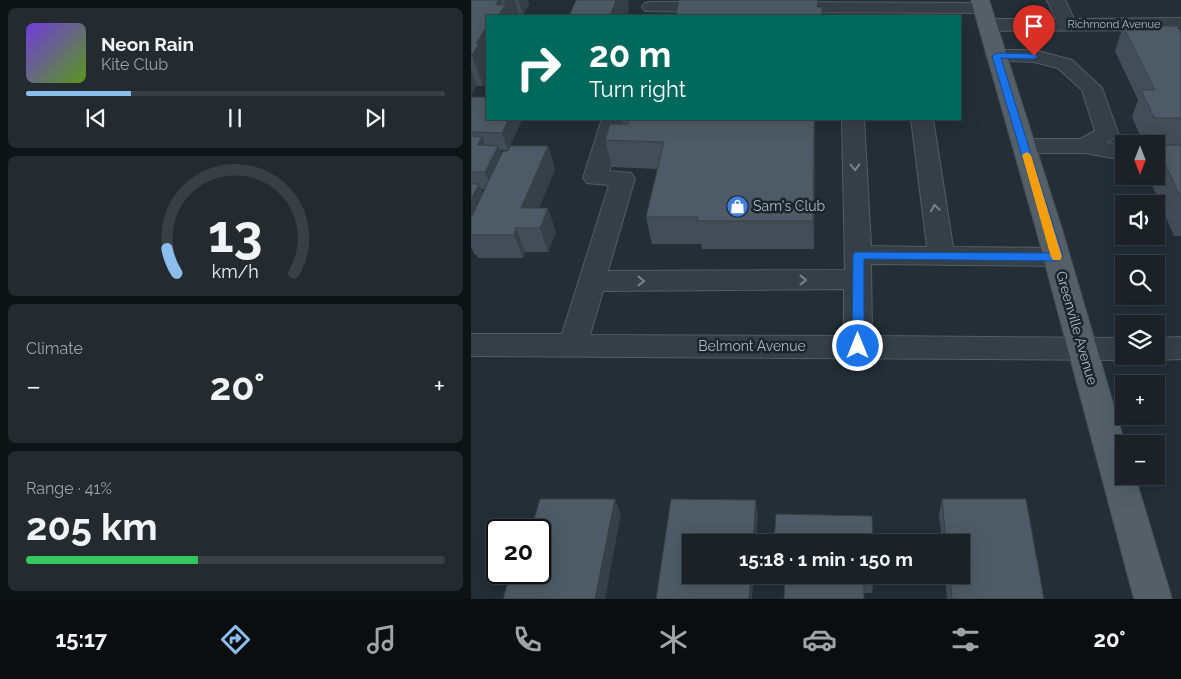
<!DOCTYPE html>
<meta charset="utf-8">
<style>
:root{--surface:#1a2228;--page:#232a30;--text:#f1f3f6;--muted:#9fa4a8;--line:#383f45;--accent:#8cbeed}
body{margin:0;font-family:Raleway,sans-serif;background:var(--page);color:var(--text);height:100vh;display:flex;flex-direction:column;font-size:19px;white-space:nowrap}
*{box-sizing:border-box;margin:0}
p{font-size:16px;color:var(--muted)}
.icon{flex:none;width:28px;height:28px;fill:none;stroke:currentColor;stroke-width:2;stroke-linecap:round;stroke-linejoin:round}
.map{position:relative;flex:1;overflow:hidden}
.sheet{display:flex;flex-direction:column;gap:8px;padding:8px;background:#0e1316;width:471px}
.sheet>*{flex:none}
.banner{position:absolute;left:15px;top:15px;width:475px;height:105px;border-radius:0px;box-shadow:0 5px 20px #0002,0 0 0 1px var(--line);background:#00695c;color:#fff;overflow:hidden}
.needle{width:32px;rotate:180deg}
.buttons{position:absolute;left:644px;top:135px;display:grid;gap:10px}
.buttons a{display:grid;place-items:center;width:50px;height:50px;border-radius:0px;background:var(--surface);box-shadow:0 5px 20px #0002,0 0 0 1px var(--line);font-size:25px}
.speed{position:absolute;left:15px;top:519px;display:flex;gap:10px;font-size:25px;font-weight:700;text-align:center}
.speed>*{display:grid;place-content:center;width:65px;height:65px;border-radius:50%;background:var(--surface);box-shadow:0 5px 20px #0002,0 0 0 1px var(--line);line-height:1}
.speed .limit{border:2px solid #111;border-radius:8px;background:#fff;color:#111}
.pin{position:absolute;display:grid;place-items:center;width:42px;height:42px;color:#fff;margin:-51px -21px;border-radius:50% 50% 50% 0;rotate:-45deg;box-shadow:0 0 5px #0007}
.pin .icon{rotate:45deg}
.me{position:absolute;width:55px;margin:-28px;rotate:0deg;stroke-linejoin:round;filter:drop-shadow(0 0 4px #0008)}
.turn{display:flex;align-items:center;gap:18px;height:105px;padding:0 20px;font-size:22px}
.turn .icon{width:65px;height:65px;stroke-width:2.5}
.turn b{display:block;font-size:35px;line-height:42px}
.big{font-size:38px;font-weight:700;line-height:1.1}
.sheet .widget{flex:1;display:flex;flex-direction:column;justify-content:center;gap:8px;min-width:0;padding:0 18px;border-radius:8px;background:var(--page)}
.sheet .dial{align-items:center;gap:0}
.dial svg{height:130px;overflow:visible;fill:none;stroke:var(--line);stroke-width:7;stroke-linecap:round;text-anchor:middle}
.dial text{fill:var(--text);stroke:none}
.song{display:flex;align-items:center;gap:15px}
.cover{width:60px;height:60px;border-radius:8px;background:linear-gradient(135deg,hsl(260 70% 55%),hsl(90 70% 35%))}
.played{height:5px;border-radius:2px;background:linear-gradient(90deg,var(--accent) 25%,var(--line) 25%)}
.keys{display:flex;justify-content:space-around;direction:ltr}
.heat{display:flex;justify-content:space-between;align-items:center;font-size:28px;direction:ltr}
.charge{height:8px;border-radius:4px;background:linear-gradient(90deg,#34c759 41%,var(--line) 0)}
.trip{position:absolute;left:211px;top:534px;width:288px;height:50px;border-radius:0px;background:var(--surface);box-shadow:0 5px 20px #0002,0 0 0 1px var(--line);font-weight:700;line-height:50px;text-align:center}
.dock{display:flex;height:80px;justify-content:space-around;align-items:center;background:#0a0e10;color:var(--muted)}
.dock .icon{width:35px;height:35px}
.dock .selected{color:var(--accent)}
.dock b{font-size:22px;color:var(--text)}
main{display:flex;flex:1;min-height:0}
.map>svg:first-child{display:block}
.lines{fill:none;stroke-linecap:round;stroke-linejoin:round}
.minor-casing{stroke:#545d65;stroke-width:2}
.major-casing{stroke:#434b53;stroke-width:2}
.minor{fill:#363f47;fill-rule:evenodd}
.major{fill:#545f67;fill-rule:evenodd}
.wall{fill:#434d57;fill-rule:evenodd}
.shaded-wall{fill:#373f47}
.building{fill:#4e5a65;stroke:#373f47}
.oneway{stroke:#7a838b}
.route{fill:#1a73e8;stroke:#114b97}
.slow{fill:#f59e0b}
.labels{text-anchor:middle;stroke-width:5;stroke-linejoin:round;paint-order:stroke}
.far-street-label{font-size:11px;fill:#b1bac3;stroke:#1c242c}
.poi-label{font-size:14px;fill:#b1bac3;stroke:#1c242c;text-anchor:start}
.street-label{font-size:14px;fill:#b1bac3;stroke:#1c242c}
</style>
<main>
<section class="sheet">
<div class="widget">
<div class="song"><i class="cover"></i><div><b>Neon Rain</b><p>Kite Club</p></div></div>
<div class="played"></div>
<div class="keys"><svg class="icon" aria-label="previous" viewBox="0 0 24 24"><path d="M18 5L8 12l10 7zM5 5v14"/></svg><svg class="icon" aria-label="pause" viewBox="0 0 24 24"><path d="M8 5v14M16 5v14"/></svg><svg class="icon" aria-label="next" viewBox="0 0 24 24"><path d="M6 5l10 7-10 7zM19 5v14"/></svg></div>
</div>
<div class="widget dial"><svg viewBox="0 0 100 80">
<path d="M14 69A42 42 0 1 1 86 69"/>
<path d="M14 69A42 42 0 0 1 8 54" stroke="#8cbeed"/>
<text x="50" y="56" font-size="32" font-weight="700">13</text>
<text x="50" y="72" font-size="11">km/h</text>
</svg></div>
<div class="widget"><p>Climate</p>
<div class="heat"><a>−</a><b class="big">20°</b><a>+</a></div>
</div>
<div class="widget"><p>Range · 41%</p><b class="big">205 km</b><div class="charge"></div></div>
</section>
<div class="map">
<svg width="710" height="599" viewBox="0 0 710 599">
<rect width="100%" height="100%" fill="#232e36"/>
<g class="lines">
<defs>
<g id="minor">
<polygon points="576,0 594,0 603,19 710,18 710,30 516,31 509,29 507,25 509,21 516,19 585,19"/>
<polygon points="180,2 244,2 250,3 253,7 250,11 244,12 174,11 171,7 174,3"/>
<polygon points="309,2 511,3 517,4 520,8 517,12 511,13 309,12 303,11 300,7 303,3"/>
<polygon points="525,50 563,50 601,60 631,88 647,133 644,138 635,143 652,144 652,158 641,158 614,153 553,153 545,151 542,146 545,141 553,139 609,139 624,131 611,90 587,68 563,62 518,60 515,56 518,52"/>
<path d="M131,119H153L138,171L160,173L164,178L137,271L374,270L371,119H393L400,246L456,247L440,119H462L482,247L586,248L595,251L599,257L595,263L586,266L400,264L401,336L652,338V356H663L652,360L0,356V334H91L138,185L116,183L112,178ZM373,289V336L119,335L132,291Z"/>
<polygon points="710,337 710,359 685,360 675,357 685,356 685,338"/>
</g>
<polygon id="major" points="500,0 518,0 591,229 654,444 652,444 652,476 664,476 701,599 663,599 565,229"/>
</defs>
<!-- minor casing -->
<use href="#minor" class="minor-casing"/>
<!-- major casing -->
<use href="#major" class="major-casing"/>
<!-- minor -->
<use href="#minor" class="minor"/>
<!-- major -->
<use href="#major" class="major"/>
</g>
<!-- wall -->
<g class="wall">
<polygon points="0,0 57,0 58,4 52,15 48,15 47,16 16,16 16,79 12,86 6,86 0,95"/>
<polygon points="652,26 710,33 710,236 703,236 677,176 685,176 685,144 673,144 661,117 667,100 644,51"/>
<path d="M0,97L16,119H51V120L37,150H29L31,155L37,151L77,146L84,169L68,208L85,232L77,252H54L52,258H7L6,255H4L0,247ZM10,189H14L12,194Z"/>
<polygon points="150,119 344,119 343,249 231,249 230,244 181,244 175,217 186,169 141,167 134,140 151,124"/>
<polygon points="471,499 573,599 476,599 474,575 490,575 490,542 471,542 468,514"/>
<polygon points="314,575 403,579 401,593 393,593"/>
</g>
<!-- shaded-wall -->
<g class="shaded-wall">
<polygon points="28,0 30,0 33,8 34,5 38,16 27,16 25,5"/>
<polygon points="33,0 44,0 48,15 47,16 38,16"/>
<polygon points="47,0 57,0 58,4 52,15"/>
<polygon points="145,0 157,0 158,10 156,16 139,16"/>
<polygon points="16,26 16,79 12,86 1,55 5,44"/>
<polygon points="0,70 6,86 0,95"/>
<polygon points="38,119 51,119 51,120 37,150 31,133"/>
<polygon points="343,119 344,119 343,249 342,221"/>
<polygon points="11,137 17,153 6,145"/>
<polygon points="27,146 34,163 21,189 14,172"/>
<polygon points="77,146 84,169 60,228 50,208"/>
<polygon points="8,184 15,201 0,231 0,199"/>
<polygon points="77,208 85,232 77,252 69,228"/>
<polygon points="45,228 54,252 52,258 43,235"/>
<polygon points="144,499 150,514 134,599 124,599"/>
<polygon points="285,500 287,515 285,542 282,542"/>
<polygon points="280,575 283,575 281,599 278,599"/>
</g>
<!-- building -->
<g class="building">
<polygon points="0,0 28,0 25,5 34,5 27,16 16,16 16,26 5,44 8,44 1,55 0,55"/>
<polygon points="105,0 145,0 139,16 98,16"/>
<polygon points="208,0 347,0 346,7 351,7 351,16 190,16 190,14 205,14"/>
<polygon points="652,26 706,26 710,33 710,118 683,118 670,90 684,90"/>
<polygon points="0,97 16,97 16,119 38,119 31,133 0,132"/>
<polygon points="159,119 343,119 342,221 226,221 227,217 175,217 193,142 134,140 139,124 157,124"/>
<polygon points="0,136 11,137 6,145 27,146 14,172 0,172"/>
<polygon points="685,145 710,145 710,198"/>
<polygon points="39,146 77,146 50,208 77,208 69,228 45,228 43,235 0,235 0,218 32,151 37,151"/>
<polygon points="0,184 8,184 0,199"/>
<polygon points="69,499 144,499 124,599 32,599 40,572 69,572 69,530 60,530"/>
<polygon points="200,499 285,500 282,542 220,542 220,575 280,575 278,599 185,599"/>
<polygon points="471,499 555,499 573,599 481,599 479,575 490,575 490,542 475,542"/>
<polygon points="305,514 401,516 402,542 303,542"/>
<polygon points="314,575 402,575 403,579 393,579 393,599 313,599"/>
</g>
<!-- one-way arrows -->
<defs><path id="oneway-chevron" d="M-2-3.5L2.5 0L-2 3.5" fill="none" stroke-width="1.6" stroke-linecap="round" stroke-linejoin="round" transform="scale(1.25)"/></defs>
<g class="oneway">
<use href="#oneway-chevron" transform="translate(384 167) rotate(88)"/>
<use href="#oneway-chevron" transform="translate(464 208) rotate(-98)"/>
<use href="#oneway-chevron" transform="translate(332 280)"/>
<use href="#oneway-chevron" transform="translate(170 281)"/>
</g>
<!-- route -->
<polygon class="route" points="526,53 563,54 567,56 563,59 530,58 592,257 586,261 393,259 393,346 391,350 383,350 381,346 382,255 384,252 580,253 521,56"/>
<!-- slow -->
<polygon class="slow" points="556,152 560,155 591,257 589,260 582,260 580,257 551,155"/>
<!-- icons -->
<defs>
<symbol id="shop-disc" viewBox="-11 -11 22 22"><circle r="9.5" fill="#3f7fe0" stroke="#1c242c"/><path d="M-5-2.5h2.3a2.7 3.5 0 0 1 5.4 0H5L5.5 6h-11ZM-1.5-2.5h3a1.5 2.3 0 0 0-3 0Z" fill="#fff"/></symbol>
</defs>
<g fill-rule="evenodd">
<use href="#shop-disc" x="254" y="194" width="25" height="25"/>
</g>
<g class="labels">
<!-- far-street labels -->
<g class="far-street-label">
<text x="643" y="28">Richmond Avenue</text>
</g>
<!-- poi labels -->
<g class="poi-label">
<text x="282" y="211">Sam's Club</text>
</g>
<!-- street labels -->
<g class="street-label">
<text transform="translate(606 328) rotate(74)" y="5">Greenville Avenue</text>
<text x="281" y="351">Belmont Avenue</text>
</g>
</g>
</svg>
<div class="buttons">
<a><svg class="needle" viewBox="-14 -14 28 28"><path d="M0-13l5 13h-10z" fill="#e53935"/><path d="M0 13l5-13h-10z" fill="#9fa4a8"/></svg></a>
<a><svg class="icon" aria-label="sound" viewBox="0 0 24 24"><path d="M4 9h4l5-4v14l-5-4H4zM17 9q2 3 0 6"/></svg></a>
<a><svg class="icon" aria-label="search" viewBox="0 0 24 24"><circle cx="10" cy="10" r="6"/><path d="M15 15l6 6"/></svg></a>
<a><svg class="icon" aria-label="layers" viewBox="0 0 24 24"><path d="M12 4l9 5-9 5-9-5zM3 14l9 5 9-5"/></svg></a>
<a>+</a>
<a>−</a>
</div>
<div class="speed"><div class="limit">20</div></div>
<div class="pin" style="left:563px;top:56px;background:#d93025"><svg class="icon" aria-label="arrive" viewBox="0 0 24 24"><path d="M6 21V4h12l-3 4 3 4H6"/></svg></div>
<svg class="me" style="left:387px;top:346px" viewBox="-20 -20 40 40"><circle r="17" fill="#1a73e8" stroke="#fff" stroke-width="3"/><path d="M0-11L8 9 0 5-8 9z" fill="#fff"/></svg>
<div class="trip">15:18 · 1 min · 150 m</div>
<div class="banner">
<div class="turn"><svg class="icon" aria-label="right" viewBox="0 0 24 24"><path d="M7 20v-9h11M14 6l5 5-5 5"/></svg><div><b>20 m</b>Turn right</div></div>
</div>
</div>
</main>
<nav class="dock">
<b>15:17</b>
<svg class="icon selected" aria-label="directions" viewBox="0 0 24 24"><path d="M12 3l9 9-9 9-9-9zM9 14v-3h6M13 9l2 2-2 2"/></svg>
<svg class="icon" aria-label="music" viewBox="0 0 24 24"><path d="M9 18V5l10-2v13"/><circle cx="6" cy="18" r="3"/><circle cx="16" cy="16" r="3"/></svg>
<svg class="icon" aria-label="phone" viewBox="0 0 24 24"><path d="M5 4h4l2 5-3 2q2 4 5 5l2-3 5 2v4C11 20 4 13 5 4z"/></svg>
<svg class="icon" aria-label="climate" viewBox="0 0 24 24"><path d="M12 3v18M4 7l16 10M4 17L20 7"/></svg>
<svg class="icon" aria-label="car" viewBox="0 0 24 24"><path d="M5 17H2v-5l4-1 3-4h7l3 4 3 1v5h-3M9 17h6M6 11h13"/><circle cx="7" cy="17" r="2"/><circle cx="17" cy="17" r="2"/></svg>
<svg class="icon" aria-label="filters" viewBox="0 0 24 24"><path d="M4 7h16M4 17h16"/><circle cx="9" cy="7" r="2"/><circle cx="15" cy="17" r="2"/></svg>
<b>20°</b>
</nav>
